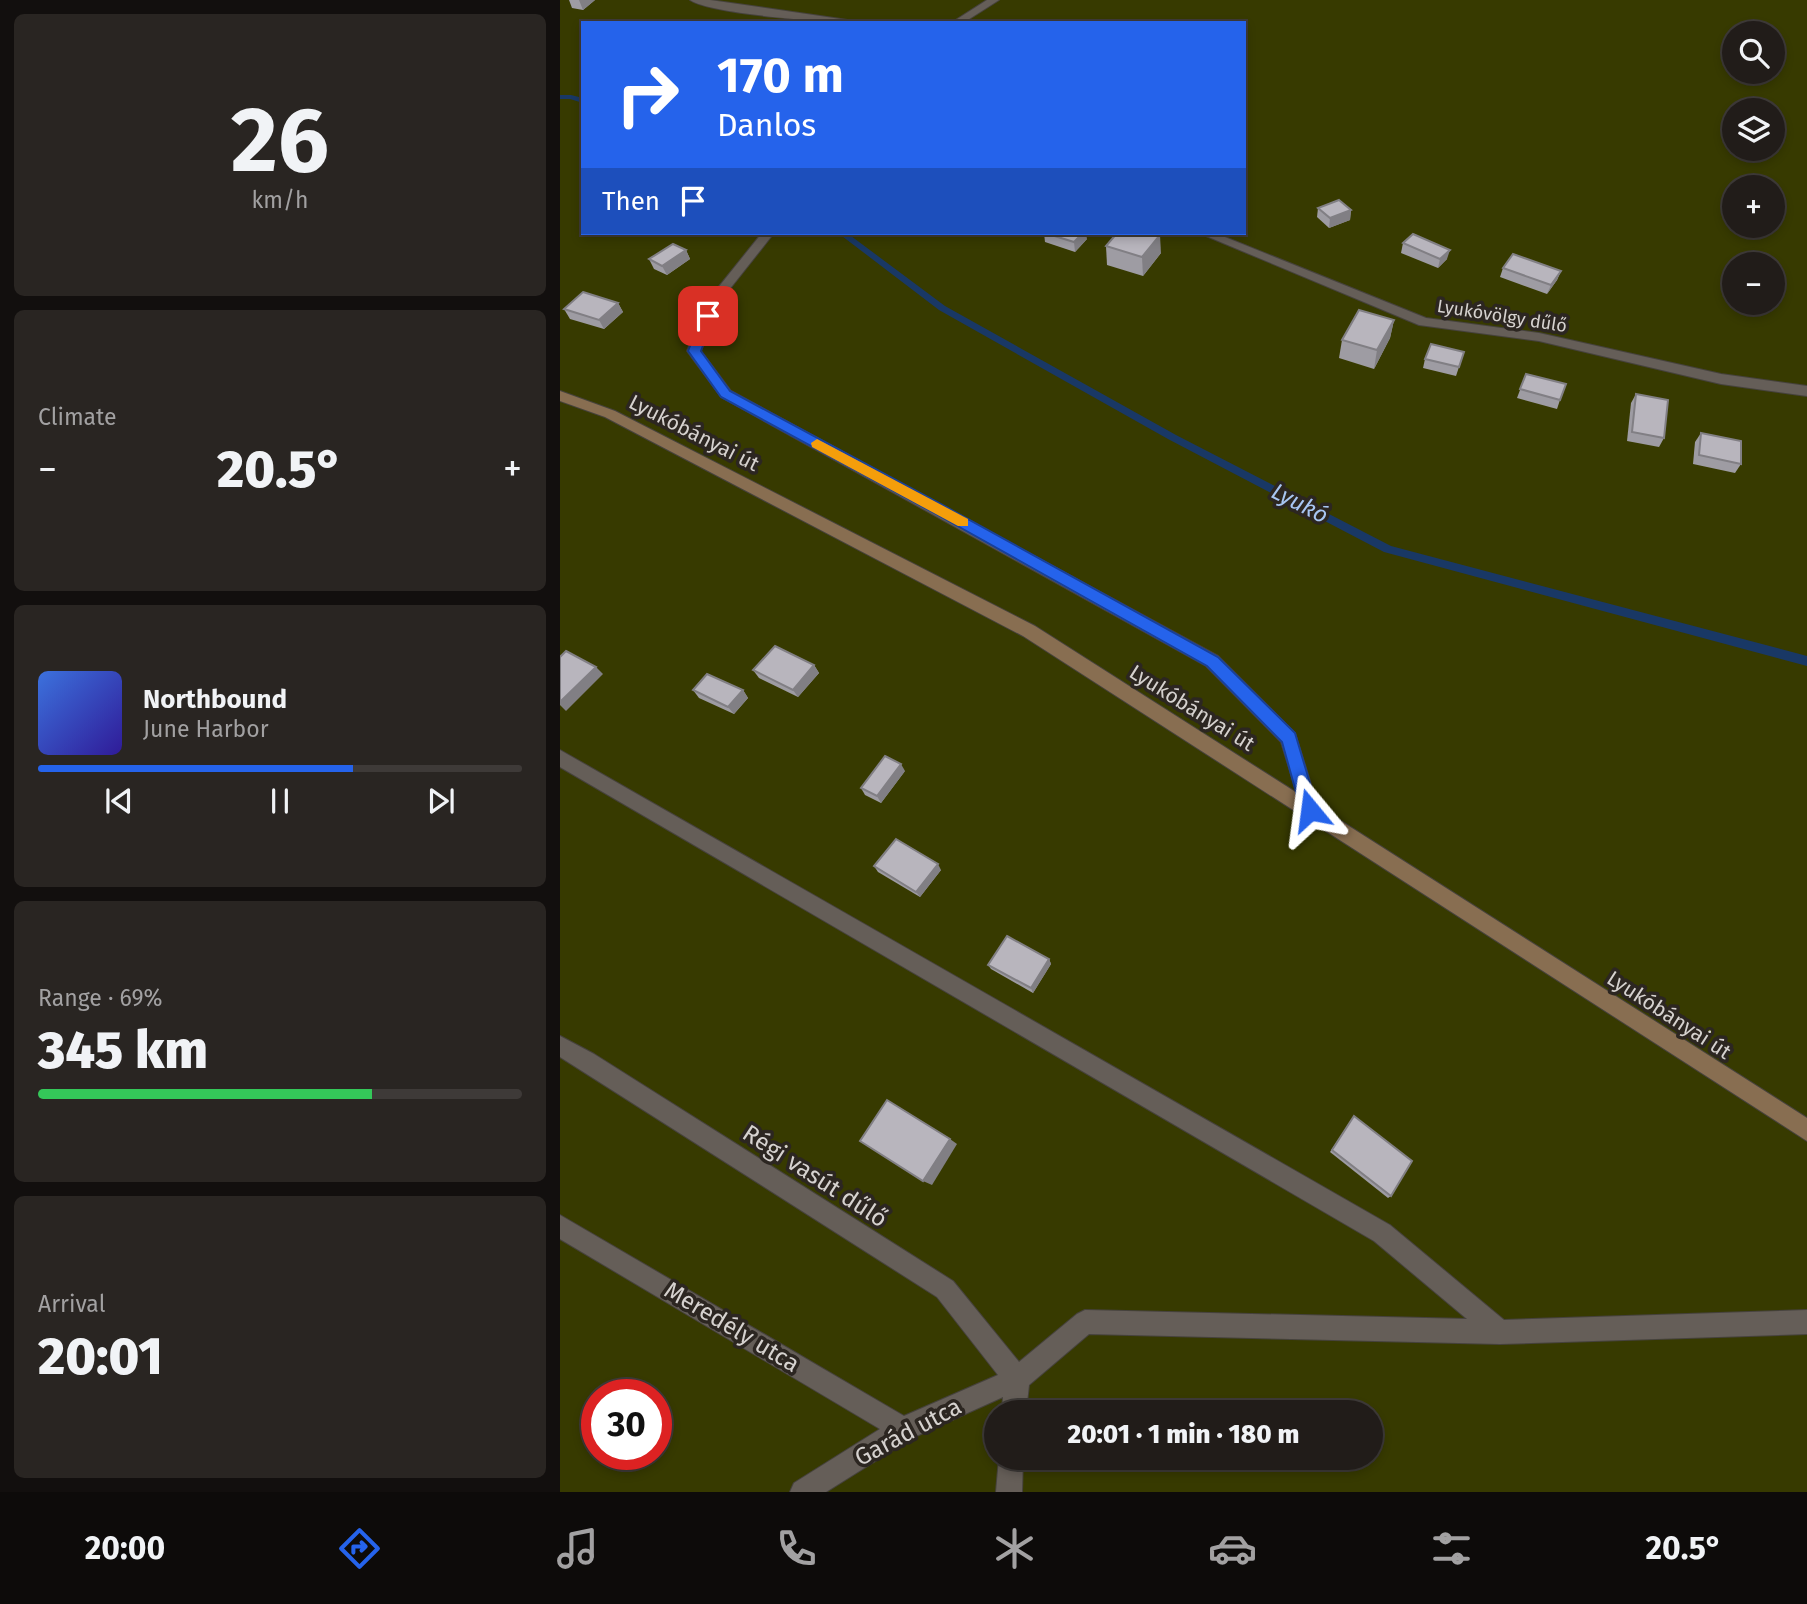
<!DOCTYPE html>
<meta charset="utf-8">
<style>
:root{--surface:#211c19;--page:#292522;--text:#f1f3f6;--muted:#a2a1a2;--line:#3e3a38;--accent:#2563eb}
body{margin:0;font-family:"Fira Sans",sans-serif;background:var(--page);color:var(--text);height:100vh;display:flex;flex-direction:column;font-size:26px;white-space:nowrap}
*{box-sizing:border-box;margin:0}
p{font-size:23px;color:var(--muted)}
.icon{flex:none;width:38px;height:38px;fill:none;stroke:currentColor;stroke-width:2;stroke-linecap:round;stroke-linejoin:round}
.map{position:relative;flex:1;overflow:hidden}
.drawer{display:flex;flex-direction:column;gap:14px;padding:14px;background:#120f0e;width:560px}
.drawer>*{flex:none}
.guide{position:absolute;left:21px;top:21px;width:665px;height:214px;border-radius:0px;box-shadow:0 4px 10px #0003,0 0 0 2px var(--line);background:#2563eb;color:#fff;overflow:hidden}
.tools{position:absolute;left:1162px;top:21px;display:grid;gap:14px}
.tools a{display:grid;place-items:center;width:63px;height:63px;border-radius:50%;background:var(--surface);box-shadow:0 4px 10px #0003,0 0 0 2px var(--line);font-size:35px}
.speed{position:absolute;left:21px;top:1379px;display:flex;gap:14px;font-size:35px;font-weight:700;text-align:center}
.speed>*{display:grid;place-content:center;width:91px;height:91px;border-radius:50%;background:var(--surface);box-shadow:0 4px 10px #0003,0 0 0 2px var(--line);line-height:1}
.speed .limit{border:10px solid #d22;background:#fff;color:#111}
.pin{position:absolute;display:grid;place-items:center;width:60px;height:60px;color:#fff;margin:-30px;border-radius:14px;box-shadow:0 4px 10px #0006}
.me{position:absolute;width:77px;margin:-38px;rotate:344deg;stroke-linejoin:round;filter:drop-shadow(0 0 5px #0008)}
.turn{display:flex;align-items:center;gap:24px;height:147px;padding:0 21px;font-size:32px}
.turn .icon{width:91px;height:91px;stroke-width:2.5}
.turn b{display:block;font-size:49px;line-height:60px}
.then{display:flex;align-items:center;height:66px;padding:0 21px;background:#0003;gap:14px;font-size:26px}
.big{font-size:52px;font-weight:800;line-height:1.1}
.drawer .tile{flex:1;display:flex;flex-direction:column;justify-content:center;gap:10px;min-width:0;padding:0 24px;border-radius:10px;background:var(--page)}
.drawer .dial{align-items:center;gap:0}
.dial b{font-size:91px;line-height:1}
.song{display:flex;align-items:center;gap:21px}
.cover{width:84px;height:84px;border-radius:10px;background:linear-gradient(135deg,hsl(220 70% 55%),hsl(250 70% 35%))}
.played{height:7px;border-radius:4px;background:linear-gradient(90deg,var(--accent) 65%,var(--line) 65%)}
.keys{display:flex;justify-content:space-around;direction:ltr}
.heat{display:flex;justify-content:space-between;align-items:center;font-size:38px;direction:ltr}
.charge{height:10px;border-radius:5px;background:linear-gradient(90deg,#34c759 69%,var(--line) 0)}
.trip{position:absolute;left:424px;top:1400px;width:399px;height:70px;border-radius:35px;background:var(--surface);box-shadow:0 4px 10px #0003,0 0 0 2px var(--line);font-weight:800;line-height:70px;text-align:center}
.tab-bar{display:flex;height:112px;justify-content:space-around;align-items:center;background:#0d0b0a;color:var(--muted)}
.tab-bar .icon{width:49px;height:49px}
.tab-bar .selected{color:var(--accent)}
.tab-bar b{font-size:32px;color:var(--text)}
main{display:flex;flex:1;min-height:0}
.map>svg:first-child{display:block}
.green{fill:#373a00;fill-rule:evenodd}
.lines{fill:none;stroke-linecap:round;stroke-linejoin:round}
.stream{fill:#193865;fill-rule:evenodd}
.minor-casing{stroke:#46423d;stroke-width:2}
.secondary-casing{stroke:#46423d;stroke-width:2}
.minor{fill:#655e58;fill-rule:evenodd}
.secondary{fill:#886e51;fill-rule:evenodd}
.wall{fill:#9e9ca3}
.shaded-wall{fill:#817f84}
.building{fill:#b8b5bd;stroke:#817f84;stroke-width:2}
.route{fill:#2563eb;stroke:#184099;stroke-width:2}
.slow{fill:#f59e0b}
.labels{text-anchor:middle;stroke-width:7;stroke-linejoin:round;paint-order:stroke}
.far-street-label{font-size:18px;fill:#d6d2cf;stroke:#2c2621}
.street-label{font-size:21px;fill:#d6d2cf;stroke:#2c2621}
.water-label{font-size:23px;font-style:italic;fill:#a8c6f2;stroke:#2c2621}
.near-street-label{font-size:24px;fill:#d6d2cf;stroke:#2c2621}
</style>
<main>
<section class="drawer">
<div class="tile dial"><b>26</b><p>km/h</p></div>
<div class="tile"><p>Climate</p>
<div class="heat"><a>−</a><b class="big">20.5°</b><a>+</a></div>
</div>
<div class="tile">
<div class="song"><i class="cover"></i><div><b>Northbound</b><p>June Harbor</p></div></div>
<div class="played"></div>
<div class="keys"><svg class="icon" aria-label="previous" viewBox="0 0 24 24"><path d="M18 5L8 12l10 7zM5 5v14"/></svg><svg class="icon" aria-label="pause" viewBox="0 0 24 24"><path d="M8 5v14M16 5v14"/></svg><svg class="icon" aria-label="next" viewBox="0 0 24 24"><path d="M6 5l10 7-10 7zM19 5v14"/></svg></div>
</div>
<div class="tile"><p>Range · 69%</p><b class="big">345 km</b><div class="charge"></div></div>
<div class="tile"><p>Arrival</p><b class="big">20:01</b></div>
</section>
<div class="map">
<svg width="1247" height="1492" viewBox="0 0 1247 1492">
<rect width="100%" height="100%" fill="#2c2621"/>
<!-- green -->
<path class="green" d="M0,0H1247V1492H0ZM23,23H684V233H23ZM1174,33H1213V72H1174ZM1174,110H1213V149H1174ZM1174,187H1213V226H1174ZM1174,264H1213V303H1174ZM37,1395H96V1454H37ZM436,1412H810V1458H436Z"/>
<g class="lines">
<!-- stream -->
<g class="stream">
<polygon points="0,95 11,95 23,98 23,103 10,99 0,99"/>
<polygon points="278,233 287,233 385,306 616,435 831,546 1247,656 1247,666 824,552 608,439 379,310"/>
</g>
<defs>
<g id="minor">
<path d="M130,0H150L308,23C276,23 153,15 130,0Z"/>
<polygon points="427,0 439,0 403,23 391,23"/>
<polygon points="202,233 214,233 161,300 141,351 171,391 658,656 735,733 759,810 756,816 750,818 744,816 721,742 646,666 161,397 127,351 149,299"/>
<polygon points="639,233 655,233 866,318 979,333 1161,374 1247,386 1247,396 1161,384 979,341 859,325"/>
<polygon points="0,750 830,1225 944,1320 1247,1310 1247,1334 940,1344 529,1334 469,1385 466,1412 442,1412 443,1397 352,1438 266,1492 230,1492 234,1483 320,1429 0,1239 0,1215 344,1416 438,1375 377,1297 0,1057 0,1036 34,1054 393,1281 459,1362 517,1314 525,1310 907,1319 814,1241 0,767"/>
<polygon points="439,1458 463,1458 462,1492 436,1492"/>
</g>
<polygon id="secondary" points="0,391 55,411 475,626 1247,1118 1247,1141 463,636 45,417 0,401"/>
</defs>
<!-- minor casing -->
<use href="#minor" class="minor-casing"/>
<!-- secondary casing -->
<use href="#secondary" class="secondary-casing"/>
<!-- minor -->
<use href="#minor" class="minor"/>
<!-- secondary -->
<use href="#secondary" class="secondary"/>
</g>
<!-- wall -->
<g class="wall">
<polygon points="9,0 35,0 23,10 12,8"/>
<polygon points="758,208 791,210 790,220 769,228 757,217"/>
<polygon points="484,233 527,239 515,252 485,242"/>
<polygon points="843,243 887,259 878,268 841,253"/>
<polygon points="546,246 601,253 583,276 547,265"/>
<polygon points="126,250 130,259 107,275 94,269 89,259"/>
<polygon points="943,268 1001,271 997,280 987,294 940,277"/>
<polygon points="58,303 63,312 44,329 10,319 4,309"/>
<polygon points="834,320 830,338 814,369 779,358 782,340"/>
<polygon points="904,352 896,376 863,368 865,359"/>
<polygon points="966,374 1000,400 997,409 957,398"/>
<polygon points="1076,394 1104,438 1099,447 1067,441 1071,403"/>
<polygon points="1141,433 1181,464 1175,473 1133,464 1135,442"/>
<polygon points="254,665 259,673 238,697 199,678 193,670"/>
<polygon points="133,690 183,690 188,698 174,714 139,698"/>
<polygon points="345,771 321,803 305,795 301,788"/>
<polygon points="314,866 381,870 360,897 318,872"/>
<polygon points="489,959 491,964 473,993 431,969 428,965"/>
<polygon points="794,1116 831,1196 828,1198 770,1152"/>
</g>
<!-- shaded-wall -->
<g class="shaded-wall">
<polygon points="19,0 35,0 23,10"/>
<polygon points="791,210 790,220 769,228 770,218"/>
<polygon points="523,233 526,233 527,239 515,252 514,242"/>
<polygon points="600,235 601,253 583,276 582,257"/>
<polygon points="126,250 130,259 107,275 102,266"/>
<polygon points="890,250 887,259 878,268 880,259"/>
<polygon points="1001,271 997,280 987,294 991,285"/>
<polygon points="58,303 63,312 44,329 39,320"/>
<polygon points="834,320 830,338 814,369 817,350"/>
<polygon points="254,665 259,673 238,697 233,690"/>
<polygon points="36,667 43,674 6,711 0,705 0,702"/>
<polygon points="183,690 188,698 174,714 168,707"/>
<polygon points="341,764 345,771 321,803 317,796"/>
<polygon points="378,864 381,870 360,897 356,892"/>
<polygon points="489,959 491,964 473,993 471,988"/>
<polygon points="390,1139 397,1144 372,1185 363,1181"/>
</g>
<!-- building -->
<g class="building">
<polygon points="779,200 791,210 770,218 758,208"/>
<polygon points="485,233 523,233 514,242"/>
<polygon points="557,233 593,233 600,235 582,257 546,246"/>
<polygon points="853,234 890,250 880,259 843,243"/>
<polygon points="113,244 126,250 102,266 89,259"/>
<polygon points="953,254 1001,271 991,285 943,268"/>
<polygon points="23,292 58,303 39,320 4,309"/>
<polygon points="799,310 834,320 817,350 782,340"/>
<polygon points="871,344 904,352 899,367 865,359"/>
<polygon points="966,374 1006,384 1000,400 960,389"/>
<polygon points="1076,394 1108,400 1104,438 1072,432"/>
<polygon points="1141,433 1181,441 1181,464 1139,455"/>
<polygon points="215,646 254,665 233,690 193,670"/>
<polygon points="6,651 36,667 0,702 0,657"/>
<polygon points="147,674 183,690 168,707 133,690"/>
<polygon points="325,756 341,764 317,796 301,788"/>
<polygon points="336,839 378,864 356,892 314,866"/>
<polygon points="447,936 489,959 471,988 428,965"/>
<polygon points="327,1100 390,1139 363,1181 300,1141"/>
<polygon points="794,1116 852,1161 831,1196 772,1150"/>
</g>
<!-- route -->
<polygon class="route" points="148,312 154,316 141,351 170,391 386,507 658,657 735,733 758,810 756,815 750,817 744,815 741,810 722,742 647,666 376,514 161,397 128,351 142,316"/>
<!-- slow -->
<polygon class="slow" points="257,439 408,519 408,526 398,526 252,447 251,443"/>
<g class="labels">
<!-- far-street labels -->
<g class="far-street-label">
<text transform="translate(942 316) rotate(9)" y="6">Lyukóvölgy dűlő</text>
</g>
<!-- street labels -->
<g class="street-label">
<text transform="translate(134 433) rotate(27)" y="7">Lyukóbányai út</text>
<text transform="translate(632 708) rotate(32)" y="7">Lyukóbányai út</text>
<text transform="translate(1109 1015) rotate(33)" y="7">Lyukóbányai út</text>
</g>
<!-- water labels -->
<g class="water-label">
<text transform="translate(740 503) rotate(27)" y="8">Lyukó</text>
</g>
<!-- near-street labels -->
<g class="near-street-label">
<text transform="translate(255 1176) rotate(33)" y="8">Régi vasút dűlő</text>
<text transform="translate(172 1327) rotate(31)" y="8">Meredély utca</text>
<text transform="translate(348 1432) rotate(-28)" y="8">Garád utca</text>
</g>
</g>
</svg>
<div class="tools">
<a><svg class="icon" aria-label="search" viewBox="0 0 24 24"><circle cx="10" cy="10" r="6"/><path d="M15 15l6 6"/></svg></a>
<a><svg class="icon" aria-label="layers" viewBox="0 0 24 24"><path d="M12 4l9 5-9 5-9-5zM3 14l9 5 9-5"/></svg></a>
<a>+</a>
<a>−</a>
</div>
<div class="speed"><div class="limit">30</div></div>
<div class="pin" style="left:148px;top:316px;background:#d93025"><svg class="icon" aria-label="arrive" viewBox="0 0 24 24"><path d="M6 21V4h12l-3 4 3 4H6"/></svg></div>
<svg class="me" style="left:750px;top:810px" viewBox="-20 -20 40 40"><path d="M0-17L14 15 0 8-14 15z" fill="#2563eb" stroke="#fff" stroke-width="4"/></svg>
<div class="trip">20:01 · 1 min · 180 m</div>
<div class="guide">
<div class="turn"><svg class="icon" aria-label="right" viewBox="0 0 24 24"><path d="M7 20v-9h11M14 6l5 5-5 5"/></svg><div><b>170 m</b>Danlos</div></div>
<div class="then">Then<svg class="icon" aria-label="arrive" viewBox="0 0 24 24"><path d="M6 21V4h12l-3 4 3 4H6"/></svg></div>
</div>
</div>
</main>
<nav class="tab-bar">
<b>20:00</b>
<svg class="icon selected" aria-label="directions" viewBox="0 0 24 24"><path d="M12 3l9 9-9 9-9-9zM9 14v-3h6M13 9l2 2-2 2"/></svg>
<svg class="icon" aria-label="music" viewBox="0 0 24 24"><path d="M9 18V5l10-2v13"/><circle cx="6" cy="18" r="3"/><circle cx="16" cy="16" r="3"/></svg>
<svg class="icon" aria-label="phone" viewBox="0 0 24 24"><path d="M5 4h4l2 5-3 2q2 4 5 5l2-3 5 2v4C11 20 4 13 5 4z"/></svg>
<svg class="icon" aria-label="climate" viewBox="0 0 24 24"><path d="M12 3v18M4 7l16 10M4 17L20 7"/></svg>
<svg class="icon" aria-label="car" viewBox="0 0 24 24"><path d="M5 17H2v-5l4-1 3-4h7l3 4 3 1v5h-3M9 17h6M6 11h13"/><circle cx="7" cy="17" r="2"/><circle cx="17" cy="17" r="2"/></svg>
<svg class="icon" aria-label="filters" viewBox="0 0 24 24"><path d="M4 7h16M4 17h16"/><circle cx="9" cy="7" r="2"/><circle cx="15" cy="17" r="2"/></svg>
<b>20.5°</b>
</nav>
